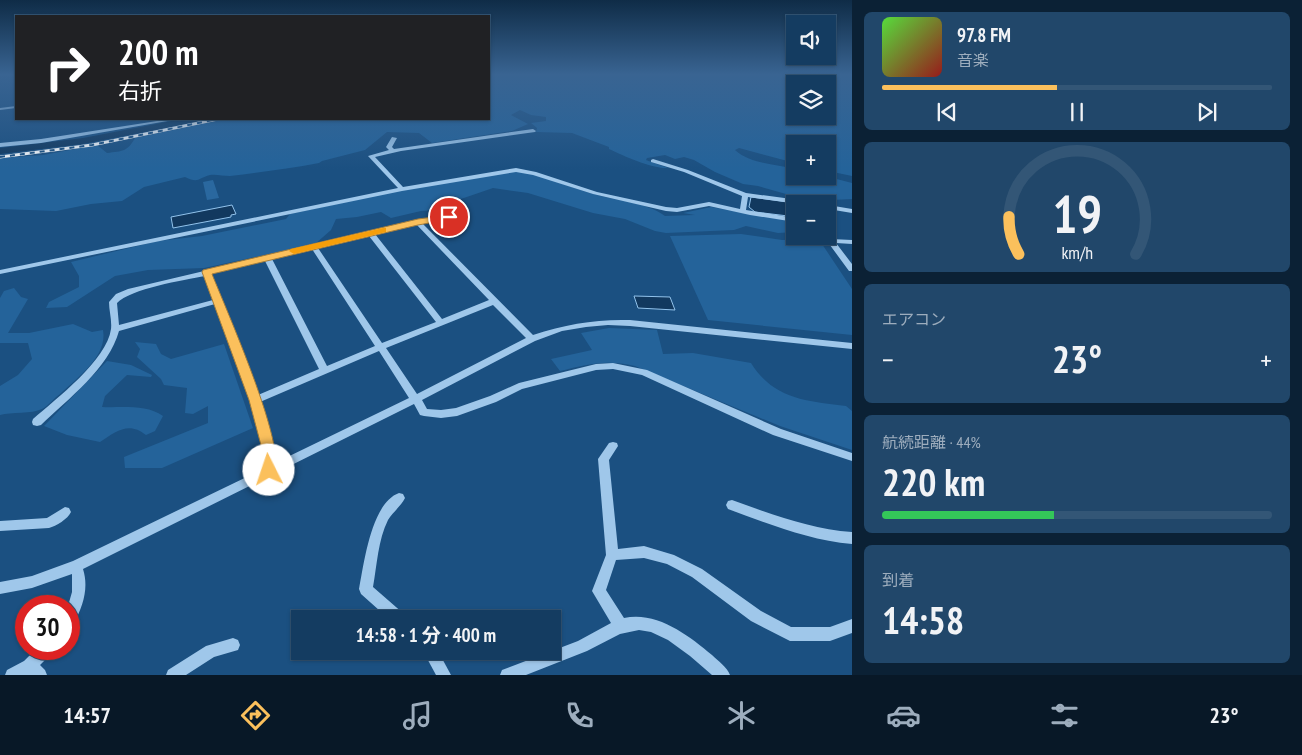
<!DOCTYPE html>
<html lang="ja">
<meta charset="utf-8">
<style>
:root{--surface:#143c61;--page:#21476a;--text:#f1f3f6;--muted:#9dadbd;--line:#335676;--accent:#fbc05c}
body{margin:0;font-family:"PT Sans Narrow","Noto Sans JP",sans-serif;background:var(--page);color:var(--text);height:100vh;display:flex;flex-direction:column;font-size:19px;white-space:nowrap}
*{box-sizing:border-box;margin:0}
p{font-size:16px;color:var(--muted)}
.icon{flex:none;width:28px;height:28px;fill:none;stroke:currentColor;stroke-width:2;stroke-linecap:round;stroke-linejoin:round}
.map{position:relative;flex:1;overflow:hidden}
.side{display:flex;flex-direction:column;gap:12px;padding:12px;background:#0b2135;width:450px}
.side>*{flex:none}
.hud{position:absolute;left:15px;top:15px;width:475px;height:105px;border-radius:0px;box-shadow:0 1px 4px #0004,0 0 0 1px var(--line);background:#202124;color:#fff;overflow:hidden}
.tools{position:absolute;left:786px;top:15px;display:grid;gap:10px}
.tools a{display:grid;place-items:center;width:50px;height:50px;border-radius:0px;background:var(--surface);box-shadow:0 1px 4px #0004,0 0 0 1px var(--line);font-size:25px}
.speed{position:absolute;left:15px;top:595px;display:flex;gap:10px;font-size:25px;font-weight:700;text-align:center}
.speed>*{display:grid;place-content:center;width:65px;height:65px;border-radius:50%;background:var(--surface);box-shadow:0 1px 4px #0004,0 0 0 1px var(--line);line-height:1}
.speed .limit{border:8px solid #d22;background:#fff;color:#111}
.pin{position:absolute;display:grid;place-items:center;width:42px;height:42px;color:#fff;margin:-21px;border:2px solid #fff;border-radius:50%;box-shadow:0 1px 5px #0007}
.me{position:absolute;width:55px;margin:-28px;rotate:356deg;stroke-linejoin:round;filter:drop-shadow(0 0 4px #0008)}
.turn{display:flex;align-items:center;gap:18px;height:105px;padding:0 20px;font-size:22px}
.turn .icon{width:65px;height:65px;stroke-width:2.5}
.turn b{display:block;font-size:35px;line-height:42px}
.big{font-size:38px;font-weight:700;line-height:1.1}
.side .tile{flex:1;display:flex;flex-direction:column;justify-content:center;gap:8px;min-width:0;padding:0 18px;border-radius:8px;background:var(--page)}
.side .dial{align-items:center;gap:0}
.dial svg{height:130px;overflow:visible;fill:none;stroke:var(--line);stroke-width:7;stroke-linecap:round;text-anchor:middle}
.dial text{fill:var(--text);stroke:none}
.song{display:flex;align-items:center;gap:15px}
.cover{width:60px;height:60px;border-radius:8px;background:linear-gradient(135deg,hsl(110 70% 55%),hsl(0 70% 35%))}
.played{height:5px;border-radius:2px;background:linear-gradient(90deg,var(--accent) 45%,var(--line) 45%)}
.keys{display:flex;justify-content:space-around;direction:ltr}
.heat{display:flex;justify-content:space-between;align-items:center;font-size:28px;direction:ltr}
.charge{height:8px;border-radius:4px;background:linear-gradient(90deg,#34c759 44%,var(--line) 0)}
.trip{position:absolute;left:291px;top:610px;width:270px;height:50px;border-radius:0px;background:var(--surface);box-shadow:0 1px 4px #0004,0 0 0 1px var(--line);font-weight:700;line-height:50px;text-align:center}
.menu{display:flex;height:80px;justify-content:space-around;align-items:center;background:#081827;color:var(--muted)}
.menu .icon{width:35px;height:35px}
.menu .on{color:var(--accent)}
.menu b{font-size:22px;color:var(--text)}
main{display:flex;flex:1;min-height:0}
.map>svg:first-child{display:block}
.green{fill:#24639a;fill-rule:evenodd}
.water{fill:#12395f;stroke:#92c3ec}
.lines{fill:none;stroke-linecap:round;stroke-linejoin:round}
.river{fill:#12395f;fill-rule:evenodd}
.building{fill:#2a689f}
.minor{fill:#9fc7ea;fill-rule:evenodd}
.rail-casing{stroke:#fff;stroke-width:3}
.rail{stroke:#1b5081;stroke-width:2;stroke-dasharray:5;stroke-linecap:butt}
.route{fill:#fbc05c;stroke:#a37d3c}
.slow{fill:#f59e0b}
</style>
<main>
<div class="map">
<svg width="852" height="675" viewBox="0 0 852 675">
<rect width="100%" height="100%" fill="#1b5081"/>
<!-- green -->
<g class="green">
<path d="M489,75H852V176L828,171V144H795V163L739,148L735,150C750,164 776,164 795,169V176H825L852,183V199L811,201L758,186L743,184L715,172L694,160L684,157L675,159L665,155L647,158L646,160L668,168C652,169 624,156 609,149V147L572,133L536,132L537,128L531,123L546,121V117L531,115L520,110L511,115L528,124L512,131L432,143L419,133L387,132L365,150L322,161L319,163C289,169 260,172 230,176C223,176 216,174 210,175C198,178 199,184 185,177L144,187L122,201L91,204L56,211L0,209V158L43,155L97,145L107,153C123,151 127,152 135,138L226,119H489ZM795,84H828V116H795Z"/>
<path d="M516,171C543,175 568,187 594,194C617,201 646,202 665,216L695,215L683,213L711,207L795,222V232L778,233L746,226L734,230L666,233L655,231L625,219L593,213L528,193L493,188L458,200L453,209L421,211L391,218L381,212L357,217L336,219L331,230L315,244L204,268L148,270L115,276L67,307L46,308L49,302L79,287V276L71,262L158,241L202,236L286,219L290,214L402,190Z"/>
<polygon points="741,234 782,240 809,239 822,244 852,289 852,335 708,320 670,236"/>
<path d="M14,288L21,297L28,299L8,333H29L73,324L92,332L103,330C108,356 77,378 60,394C54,398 48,406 42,409C32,414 11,412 0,415V386L18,375L32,359L28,343H0V298L4,291Z"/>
<path d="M609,328L657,330L663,354L693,353L751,363C774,400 807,401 846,406L852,411V450L780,426L635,366C606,359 588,364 560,371L551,359L592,350L581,333Z"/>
<polygon points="135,342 156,344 161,354 171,359 224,344 253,428 162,468 125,468 124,457 208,423 208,406 193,414 185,413 187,388 164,385 161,379 137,357 140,349"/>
<path d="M107,361L131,365L152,375L151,377L127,375L105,396L102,407C122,408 146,404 163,416L155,431L146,435C129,421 116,431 100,442L67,435L44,426Z"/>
</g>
<!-- water -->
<g class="water">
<polygon points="751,197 789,202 788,216 755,212 749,207"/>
<polygon points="232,205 236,214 231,215 231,217 173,228 171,217"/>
<polygon points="634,296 670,297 675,310 638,308"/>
</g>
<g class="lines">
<!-- river -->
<polygon class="river" points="182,119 202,119 197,122 83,144 0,154 0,148 83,138"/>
</g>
<!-- building -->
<polygon class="building" points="213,180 219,198 207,200 203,182"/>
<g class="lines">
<!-- minor -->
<g class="minor">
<polygon points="16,106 16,108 0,110 0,108"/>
<polygon points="170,119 179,119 41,143 0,147 0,143 41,139"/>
<polygon points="533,129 536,131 535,132 401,151 375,157 403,187 516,168 536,172 597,192 666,207 677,208 709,202 740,209 742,196 684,172 651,162 651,160 653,159 688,170 746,193 814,202 817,204 798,204 748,197 746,210 795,218 795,222 750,215 709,206 677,212 666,211 593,194 533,175 516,172 402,191 0,274 0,270 398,188 368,156 389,150 386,147 392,137 397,138 392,147 394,149"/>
<polygon points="828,205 852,209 852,213 828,209"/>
<path d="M465,213L468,215L467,216L422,223L533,335C566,324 596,319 630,320L852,343V349L630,326L608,325L586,327L562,331L535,341L422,400L427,409L441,410L456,408L490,396L519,383L596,364L613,363L647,370L781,429L852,453V461L773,435L642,375L613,369L596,370L522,389L496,402L457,416L441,418L424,416L420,415L414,404L83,569C89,588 83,606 74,623L69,625L68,606L72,592V574L32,588L0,594V582L32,576L73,561L263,469L264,449L250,400L215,304L119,331C109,368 68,399 41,425L37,426L33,425L32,422L33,419C56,399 107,360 111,329C112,320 109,311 109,302L116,294L128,289L263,257L267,255H269L417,220ZM416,224L489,300L442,319L375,234ZM369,236L436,322L382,343L318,248ZM312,249L375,346L327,366L272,259ZM265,261L319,369L258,395L211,274ZM205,276L213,300L119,325L117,303C130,289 184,280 205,276ZM493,305L526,338L417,394L386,348ZM379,351L409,398L275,463L274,449L260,402Z"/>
<polygon points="831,239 852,240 852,244 836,243 852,264 852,271 849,271 827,241"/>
<path d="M613,442L617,443L618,446L609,460L618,549L644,546L674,555L702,569L761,611L791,627H830L852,619V633L830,641H790L751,621L692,577L667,564L644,558L616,560L606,590L624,618C657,611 688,635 712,655C718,661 727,667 730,675H712L690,656L668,640L651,632L639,630L620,634L587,651L526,675H500L502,670L578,641L611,623L592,591L606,555L598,459L609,443Z"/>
<path d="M399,493L403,494L405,498C401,506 393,512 388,520C378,540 377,565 373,587L404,614L406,619H389L361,594L359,589C364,564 371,503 399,493Z"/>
<path d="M732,500C771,514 810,529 852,532V544C808,540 769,524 728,509L726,505L728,501Z"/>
<path d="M65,507L69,508L71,512C68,519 56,526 49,528L0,531V521L47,518Z"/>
<polygon points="233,638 238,640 240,645 238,650 214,657 186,675 166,675 168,670 206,646"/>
<polygon points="36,649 53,649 51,654 40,665 45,670 47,675 5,675 7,670 24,661"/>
<polygon points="423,651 438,651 451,675 436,675"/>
</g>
<defs>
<polyline id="rail" points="0,157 92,145 218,119"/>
</defs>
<!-- rail casing -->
<use href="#rail" class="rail-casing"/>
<!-- rail -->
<use href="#rail" class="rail"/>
</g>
<!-- sky -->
<linearGradient id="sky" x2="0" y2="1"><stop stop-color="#0f2c47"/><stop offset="0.44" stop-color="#396492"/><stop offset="1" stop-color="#396492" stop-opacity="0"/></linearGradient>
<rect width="852" height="169" fill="url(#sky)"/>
<!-- route -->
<path class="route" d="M449,215H452V219L418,225L212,274C225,307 288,448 274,474L269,476L264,474L262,470V449L249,400L202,272L203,270L418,219Z"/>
<!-- slow -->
<polygon class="slow" points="383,228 386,228 386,232 294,254 289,251 291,249"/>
</svg>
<div class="tools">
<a><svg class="icon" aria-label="sound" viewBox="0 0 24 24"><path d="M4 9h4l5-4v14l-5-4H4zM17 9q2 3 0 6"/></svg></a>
<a><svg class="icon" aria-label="layers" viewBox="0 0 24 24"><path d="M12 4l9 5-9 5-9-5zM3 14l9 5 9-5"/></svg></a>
<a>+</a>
<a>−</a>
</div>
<div class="speed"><div class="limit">30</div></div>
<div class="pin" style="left:449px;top:217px;background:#d93025"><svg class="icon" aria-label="arrive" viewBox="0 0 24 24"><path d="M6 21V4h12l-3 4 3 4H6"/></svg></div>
<svg class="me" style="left:269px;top:470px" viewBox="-20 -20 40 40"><circle r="19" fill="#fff"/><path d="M0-13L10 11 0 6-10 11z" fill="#fbc05c"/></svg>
<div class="trip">14:58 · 1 分 · 400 m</div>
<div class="hud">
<div class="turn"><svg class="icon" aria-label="right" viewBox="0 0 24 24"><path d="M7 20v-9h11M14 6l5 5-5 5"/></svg><div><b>200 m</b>右折</div></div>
</div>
</div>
<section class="side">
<div class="tile">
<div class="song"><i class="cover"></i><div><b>97.8 FM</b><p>音楽</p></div></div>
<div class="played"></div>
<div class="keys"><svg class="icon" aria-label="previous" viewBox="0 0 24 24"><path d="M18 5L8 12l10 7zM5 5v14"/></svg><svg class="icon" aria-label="pause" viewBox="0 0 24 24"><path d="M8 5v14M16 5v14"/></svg><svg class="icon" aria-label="next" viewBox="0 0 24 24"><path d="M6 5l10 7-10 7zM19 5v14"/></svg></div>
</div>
<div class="tile dial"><svg viewBox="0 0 100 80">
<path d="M14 69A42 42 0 1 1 86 69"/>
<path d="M14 69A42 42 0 0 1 8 46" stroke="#fbc05c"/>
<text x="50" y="56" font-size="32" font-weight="700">19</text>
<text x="50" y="72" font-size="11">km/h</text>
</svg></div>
<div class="tile"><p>エアコン</p>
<div class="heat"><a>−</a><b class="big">23°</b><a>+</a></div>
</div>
<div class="tile"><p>航続距離 · 44%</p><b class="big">220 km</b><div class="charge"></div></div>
<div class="tile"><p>到着</p><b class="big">14:58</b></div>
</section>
</main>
<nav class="menu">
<b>14:57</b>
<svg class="icon on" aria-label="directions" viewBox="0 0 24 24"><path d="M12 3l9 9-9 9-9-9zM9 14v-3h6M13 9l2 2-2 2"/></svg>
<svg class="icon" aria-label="music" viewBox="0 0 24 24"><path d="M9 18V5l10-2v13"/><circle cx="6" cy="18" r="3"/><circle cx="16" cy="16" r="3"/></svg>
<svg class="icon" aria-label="phone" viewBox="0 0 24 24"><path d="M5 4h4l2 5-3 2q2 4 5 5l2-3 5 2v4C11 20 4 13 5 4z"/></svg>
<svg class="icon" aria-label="climate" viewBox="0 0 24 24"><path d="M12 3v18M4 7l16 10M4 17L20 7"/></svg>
<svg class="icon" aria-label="car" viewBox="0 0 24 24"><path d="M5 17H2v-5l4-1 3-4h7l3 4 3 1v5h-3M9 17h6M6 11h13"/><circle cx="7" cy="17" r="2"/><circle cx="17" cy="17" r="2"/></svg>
<svg class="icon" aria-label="filters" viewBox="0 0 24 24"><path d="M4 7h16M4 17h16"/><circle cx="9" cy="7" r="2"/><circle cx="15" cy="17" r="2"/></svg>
<b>23°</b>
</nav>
